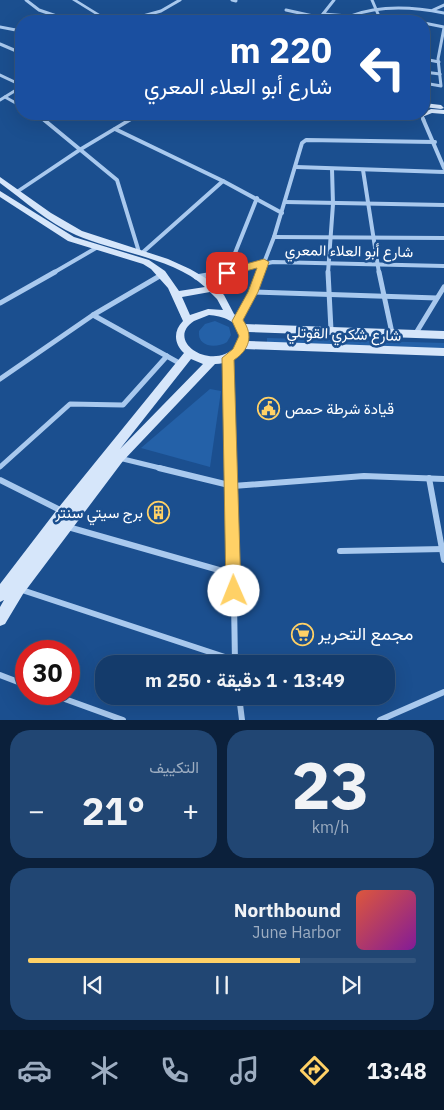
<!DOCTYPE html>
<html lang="ar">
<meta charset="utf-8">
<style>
:root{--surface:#143b6b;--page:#214673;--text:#f1f3f6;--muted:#9dadc1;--line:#33557e;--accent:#ffd166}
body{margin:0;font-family:"IBM Plex Sans",Vazirmatn,sans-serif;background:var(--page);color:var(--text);direction:rtl;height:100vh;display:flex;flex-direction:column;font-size:19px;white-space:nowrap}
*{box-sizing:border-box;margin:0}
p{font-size:16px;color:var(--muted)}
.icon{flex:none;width:28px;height:28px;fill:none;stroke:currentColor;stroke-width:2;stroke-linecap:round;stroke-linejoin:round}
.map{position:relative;height:720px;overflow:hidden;direction:ltr}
.details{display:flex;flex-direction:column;gap:10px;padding:10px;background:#0b203b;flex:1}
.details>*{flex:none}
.hud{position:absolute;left:15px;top:15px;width:415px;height:105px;border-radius:20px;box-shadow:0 5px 20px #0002,0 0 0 1px var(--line);direction:rtl;background:#1a4fa0;color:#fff;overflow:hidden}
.speed{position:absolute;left:15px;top:640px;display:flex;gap:10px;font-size:25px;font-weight:700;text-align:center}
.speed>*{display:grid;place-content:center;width:65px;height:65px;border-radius:50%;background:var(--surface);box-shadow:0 5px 20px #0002,0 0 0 1px var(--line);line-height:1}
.speed .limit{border:8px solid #d22;background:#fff;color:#111}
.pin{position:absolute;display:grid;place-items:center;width:42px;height:42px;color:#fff;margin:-21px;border-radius:10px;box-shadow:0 2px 8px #0006}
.me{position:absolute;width:55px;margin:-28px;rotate:359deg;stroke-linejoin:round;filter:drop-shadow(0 0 4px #0008)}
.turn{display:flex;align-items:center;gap:18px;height:105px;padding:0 15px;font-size:22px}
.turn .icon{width:65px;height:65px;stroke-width:2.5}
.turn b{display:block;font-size:35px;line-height:42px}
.big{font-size:38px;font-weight:700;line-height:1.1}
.details .card{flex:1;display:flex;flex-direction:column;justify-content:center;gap:8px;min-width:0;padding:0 18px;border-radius:20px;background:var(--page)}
.details .dial{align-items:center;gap:0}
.dial b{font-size:65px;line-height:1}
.song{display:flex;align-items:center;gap:15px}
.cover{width:60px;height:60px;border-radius:8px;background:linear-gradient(135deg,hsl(10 70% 55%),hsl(290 70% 35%))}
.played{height:5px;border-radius:2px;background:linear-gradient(90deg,var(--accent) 70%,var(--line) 70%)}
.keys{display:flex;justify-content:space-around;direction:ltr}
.heat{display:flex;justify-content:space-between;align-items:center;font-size:28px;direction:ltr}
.details .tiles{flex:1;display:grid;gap:10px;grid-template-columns:1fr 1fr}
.card:last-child{grid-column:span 2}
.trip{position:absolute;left:95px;top:655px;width:300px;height:50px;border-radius:20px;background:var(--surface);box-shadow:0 5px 20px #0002,0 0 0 1px var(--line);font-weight:700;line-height:50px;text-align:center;direction:rtl}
.tab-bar{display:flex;height:80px;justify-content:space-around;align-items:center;background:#08182b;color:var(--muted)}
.tab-bar .icon{width:35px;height:35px}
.tab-bar .on{color:var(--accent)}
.tab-bar b{font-size:22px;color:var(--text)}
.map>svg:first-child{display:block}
.green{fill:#2461a8}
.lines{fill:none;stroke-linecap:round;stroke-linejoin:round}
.minor-far3{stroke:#a9c9ee;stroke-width:3}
.minor-far2{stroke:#a9c9ee;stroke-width:4}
.minor-far1{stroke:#a9c9ee;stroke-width:5}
.minor{stroke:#a9c9ee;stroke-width:6}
.tertiary{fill:#a9c9ee;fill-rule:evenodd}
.secondary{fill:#d6e6fa;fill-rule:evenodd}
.route{fill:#ffd166;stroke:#a68842}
.labels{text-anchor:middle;stroke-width:5;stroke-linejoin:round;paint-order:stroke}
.street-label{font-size:15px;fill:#fff;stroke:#1b4f8f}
.poi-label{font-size:15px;fill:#fff;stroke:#1b4f8f;text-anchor:start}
.near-poi-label{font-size:18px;fill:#fff;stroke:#1b4f8f;text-anchor:start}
</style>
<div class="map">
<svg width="444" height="720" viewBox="0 0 444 720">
<rect width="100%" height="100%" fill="#1b4f8f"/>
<!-- green -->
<g class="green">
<path d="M215,321L229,327L231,335L227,342C216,349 197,347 199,331L205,324Z"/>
<polygon points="267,338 444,343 444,350 267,345"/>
<polygon points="210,389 221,391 210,467 141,448"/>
</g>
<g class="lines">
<!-- minor-far3 -->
<g class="minor-far3">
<polyline points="26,0 39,10 71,21"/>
<polyline points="232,0 236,1"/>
<polyline points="334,0 323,14 409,21"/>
<polyline points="372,0 381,21"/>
<polyline points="286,10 322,18 323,14"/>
<polyline points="433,10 444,5"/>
<path d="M351,16C380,5 414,7 444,13"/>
<polyline points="125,21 161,11 180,0"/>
<polyline points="424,23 444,27"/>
<polyline points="0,27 21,31"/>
<polyline points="0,44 21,53"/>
<polyline points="424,59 439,62"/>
<polyline points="424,72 440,74"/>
<polyline points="0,75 21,85"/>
<polyline points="424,83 441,86 438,59 444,28"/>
<polyline points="5,97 21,106"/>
<polyline points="0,100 21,87"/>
<polyline points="35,114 45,120"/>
<polyline points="421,114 424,120"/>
</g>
<!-- minor-far2 -->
<g class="minor-far2">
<polyline points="43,119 117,180 139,252"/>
<polyline points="423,119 444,168"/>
<polyline points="115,129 223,181 282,213"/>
<polyline points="296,167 444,172"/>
<polyline points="363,170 379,273"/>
<polyline points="285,202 444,205"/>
<polyline points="274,237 444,238"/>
<polyline points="142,253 223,181"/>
<polyline points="53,273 96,248"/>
<polyline points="219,273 273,262 444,266"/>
<polyline points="227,273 257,198"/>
<polyline points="260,273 274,237 302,143 306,140 435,142"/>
<polyline points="328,273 333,204 332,169"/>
</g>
<!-- minor-far1 -->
<g class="minor-far1">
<polyline points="328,272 331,330"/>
<polyline points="379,272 392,333"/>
<polyline points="196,277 225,272"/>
<polyline points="253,292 437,298"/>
<polyline points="0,303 55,272"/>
<polyline points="93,315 181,364"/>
<polyline points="237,321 253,292 261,272"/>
<polyline points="416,333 444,287"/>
<polyline points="228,358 232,469"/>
<polyline points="0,379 93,315 163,274"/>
<polyline points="119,458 164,469"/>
<polyline points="0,467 70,404 123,405 167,356"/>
</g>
<!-- minor -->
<g class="minor">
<polyline points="159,468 233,486 364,476 444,479"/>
<polyline points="232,468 235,664"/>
<polyline points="429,478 444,560"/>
<polyline points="0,480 62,511"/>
<polyline points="68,527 233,574"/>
<polyline points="340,551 444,549"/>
<polyline points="19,589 234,660"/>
<polyline points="0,675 26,685"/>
<polyline points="51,694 123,720"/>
<polyline points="239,696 242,720"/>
<polyline points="380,720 444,692"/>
</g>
<!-- tertiary -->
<g class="tertiary">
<polygon points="72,0 77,0 111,21 106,21"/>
<polygon points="136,114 143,114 83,150 20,192 18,193 15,191 79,148"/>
</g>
<!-- secondary -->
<g class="secondary">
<polygon points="424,103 441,105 444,108 441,109 424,107"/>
<polygon points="431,109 444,110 444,114 432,113 422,117 419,115"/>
<path d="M0,177L51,213L82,231L168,259L190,269L209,280L224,295L234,314L245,324L444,331V339L248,332V341L444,348V356L245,349C239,358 226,364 215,364L123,461L23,594L5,624L0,626V607L4,600L0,602V584L59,507L184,353C174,344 173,331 183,321L168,288L151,269L143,264L68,241L0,197V191L74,237L149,260L165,271L179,291L205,287C174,258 115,252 76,235C48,223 25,201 0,183ZM210,292L217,299L223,310L208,309L190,315L182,297ZM209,315C224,316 248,324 237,345C234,349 230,352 225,354C200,364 168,338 194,321C199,319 204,317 209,315ZM191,359L203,364L120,449Z"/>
</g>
</g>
<!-- route -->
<path class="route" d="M264,259L269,262L258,292L243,320C254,336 249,350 234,360L241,591L239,596L234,598L228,596L226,591L222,358L233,349L239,336L232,321L248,292L257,268L227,276L222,273L224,270Z"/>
<!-- icons -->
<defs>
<symbol id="civic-ring" viewBox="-11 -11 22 22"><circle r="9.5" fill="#1b4f8f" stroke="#ffd166" stroke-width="1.5"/><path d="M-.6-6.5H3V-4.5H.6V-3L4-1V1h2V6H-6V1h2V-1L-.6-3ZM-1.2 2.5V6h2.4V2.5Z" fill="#ffd166"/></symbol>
<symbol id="building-ring" viewBox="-11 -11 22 22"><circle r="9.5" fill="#1b4f8f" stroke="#ffd166" stroke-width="1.5"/><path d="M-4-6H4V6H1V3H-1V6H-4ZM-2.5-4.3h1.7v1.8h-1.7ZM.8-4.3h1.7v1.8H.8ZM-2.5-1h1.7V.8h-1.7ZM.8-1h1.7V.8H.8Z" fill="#ffd166"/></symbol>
<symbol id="supermarket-ring" viewBox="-11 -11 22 22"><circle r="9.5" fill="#1b4f8f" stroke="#ffd166" stroke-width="1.5"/><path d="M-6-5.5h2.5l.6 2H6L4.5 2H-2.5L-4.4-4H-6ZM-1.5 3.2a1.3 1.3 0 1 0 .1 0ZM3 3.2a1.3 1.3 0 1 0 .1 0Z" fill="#ffd166"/></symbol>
</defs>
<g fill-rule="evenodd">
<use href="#civic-ring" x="256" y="396" width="25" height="25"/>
<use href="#building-ring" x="146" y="500" width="25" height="25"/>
<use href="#supermarket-ring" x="290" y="622" width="25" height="25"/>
</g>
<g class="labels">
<!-- street labels -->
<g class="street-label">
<text transform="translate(349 251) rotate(1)" y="5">شارع أبو العلاء المعري</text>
<text transform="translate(344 334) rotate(2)" y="5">شارع شكري القوتلي</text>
</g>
<!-- poi labels -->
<g class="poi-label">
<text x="285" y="414">قيادة شرطة حمص</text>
<text x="143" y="518" text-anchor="end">برج سيتي سنتر</text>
</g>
<!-- near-poi labels -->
<g class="near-poi-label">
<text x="318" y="640">مجمع التحرير</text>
</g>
</g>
</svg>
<div class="speed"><div class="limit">30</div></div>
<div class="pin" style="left:227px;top:273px;background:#d93025"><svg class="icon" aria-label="arrive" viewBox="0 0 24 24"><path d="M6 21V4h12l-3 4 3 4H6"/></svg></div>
<svg class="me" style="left:234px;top:591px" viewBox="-20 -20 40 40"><circle r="19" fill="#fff"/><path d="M0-13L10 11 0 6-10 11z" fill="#ffd166"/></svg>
<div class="trip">13:49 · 1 دقيقة · 250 m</div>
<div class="hud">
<div class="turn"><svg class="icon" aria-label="left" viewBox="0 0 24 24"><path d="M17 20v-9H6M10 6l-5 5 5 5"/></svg><div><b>220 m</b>شارع أبو العلاء المعري</div></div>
</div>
</div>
<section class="details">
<div class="tiles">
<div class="card dial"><b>23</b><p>km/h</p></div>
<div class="card"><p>التكييف</p>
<div class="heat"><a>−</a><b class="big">21°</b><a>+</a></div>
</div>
<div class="card">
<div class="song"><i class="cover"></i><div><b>Northbound</b><p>June Harbor</p></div></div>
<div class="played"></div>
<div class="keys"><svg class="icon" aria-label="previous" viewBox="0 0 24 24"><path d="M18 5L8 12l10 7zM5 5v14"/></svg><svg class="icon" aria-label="pause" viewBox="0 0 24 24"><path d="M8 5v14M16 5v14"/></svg><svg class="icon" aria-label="next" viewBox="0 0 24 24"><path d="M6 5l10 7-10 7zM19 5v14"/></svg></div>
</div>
</div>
</section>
<nav class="tab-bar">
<b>13:48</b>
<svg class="icon on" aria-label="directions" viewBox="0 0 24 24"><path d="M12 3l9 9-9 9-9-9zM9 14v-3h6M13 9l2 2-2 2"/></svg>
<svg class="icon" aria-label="music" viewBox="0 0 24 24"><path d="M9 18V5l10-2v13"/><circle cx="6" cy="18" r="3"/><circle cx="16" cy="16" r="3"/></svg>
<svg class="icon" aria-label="phone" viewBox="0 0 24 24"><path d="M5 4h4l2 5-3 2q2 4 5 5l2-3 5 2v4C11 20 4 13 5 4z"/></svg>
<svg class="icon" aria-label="climate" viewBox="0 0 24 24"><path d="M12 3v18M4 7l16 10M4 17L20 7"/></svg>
<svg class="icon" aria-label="car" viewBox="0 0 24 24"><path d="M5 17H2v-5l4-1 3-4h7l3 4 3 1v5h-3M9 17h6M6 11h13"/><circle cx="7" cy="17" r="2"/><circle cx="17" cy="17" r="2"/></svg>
</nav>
